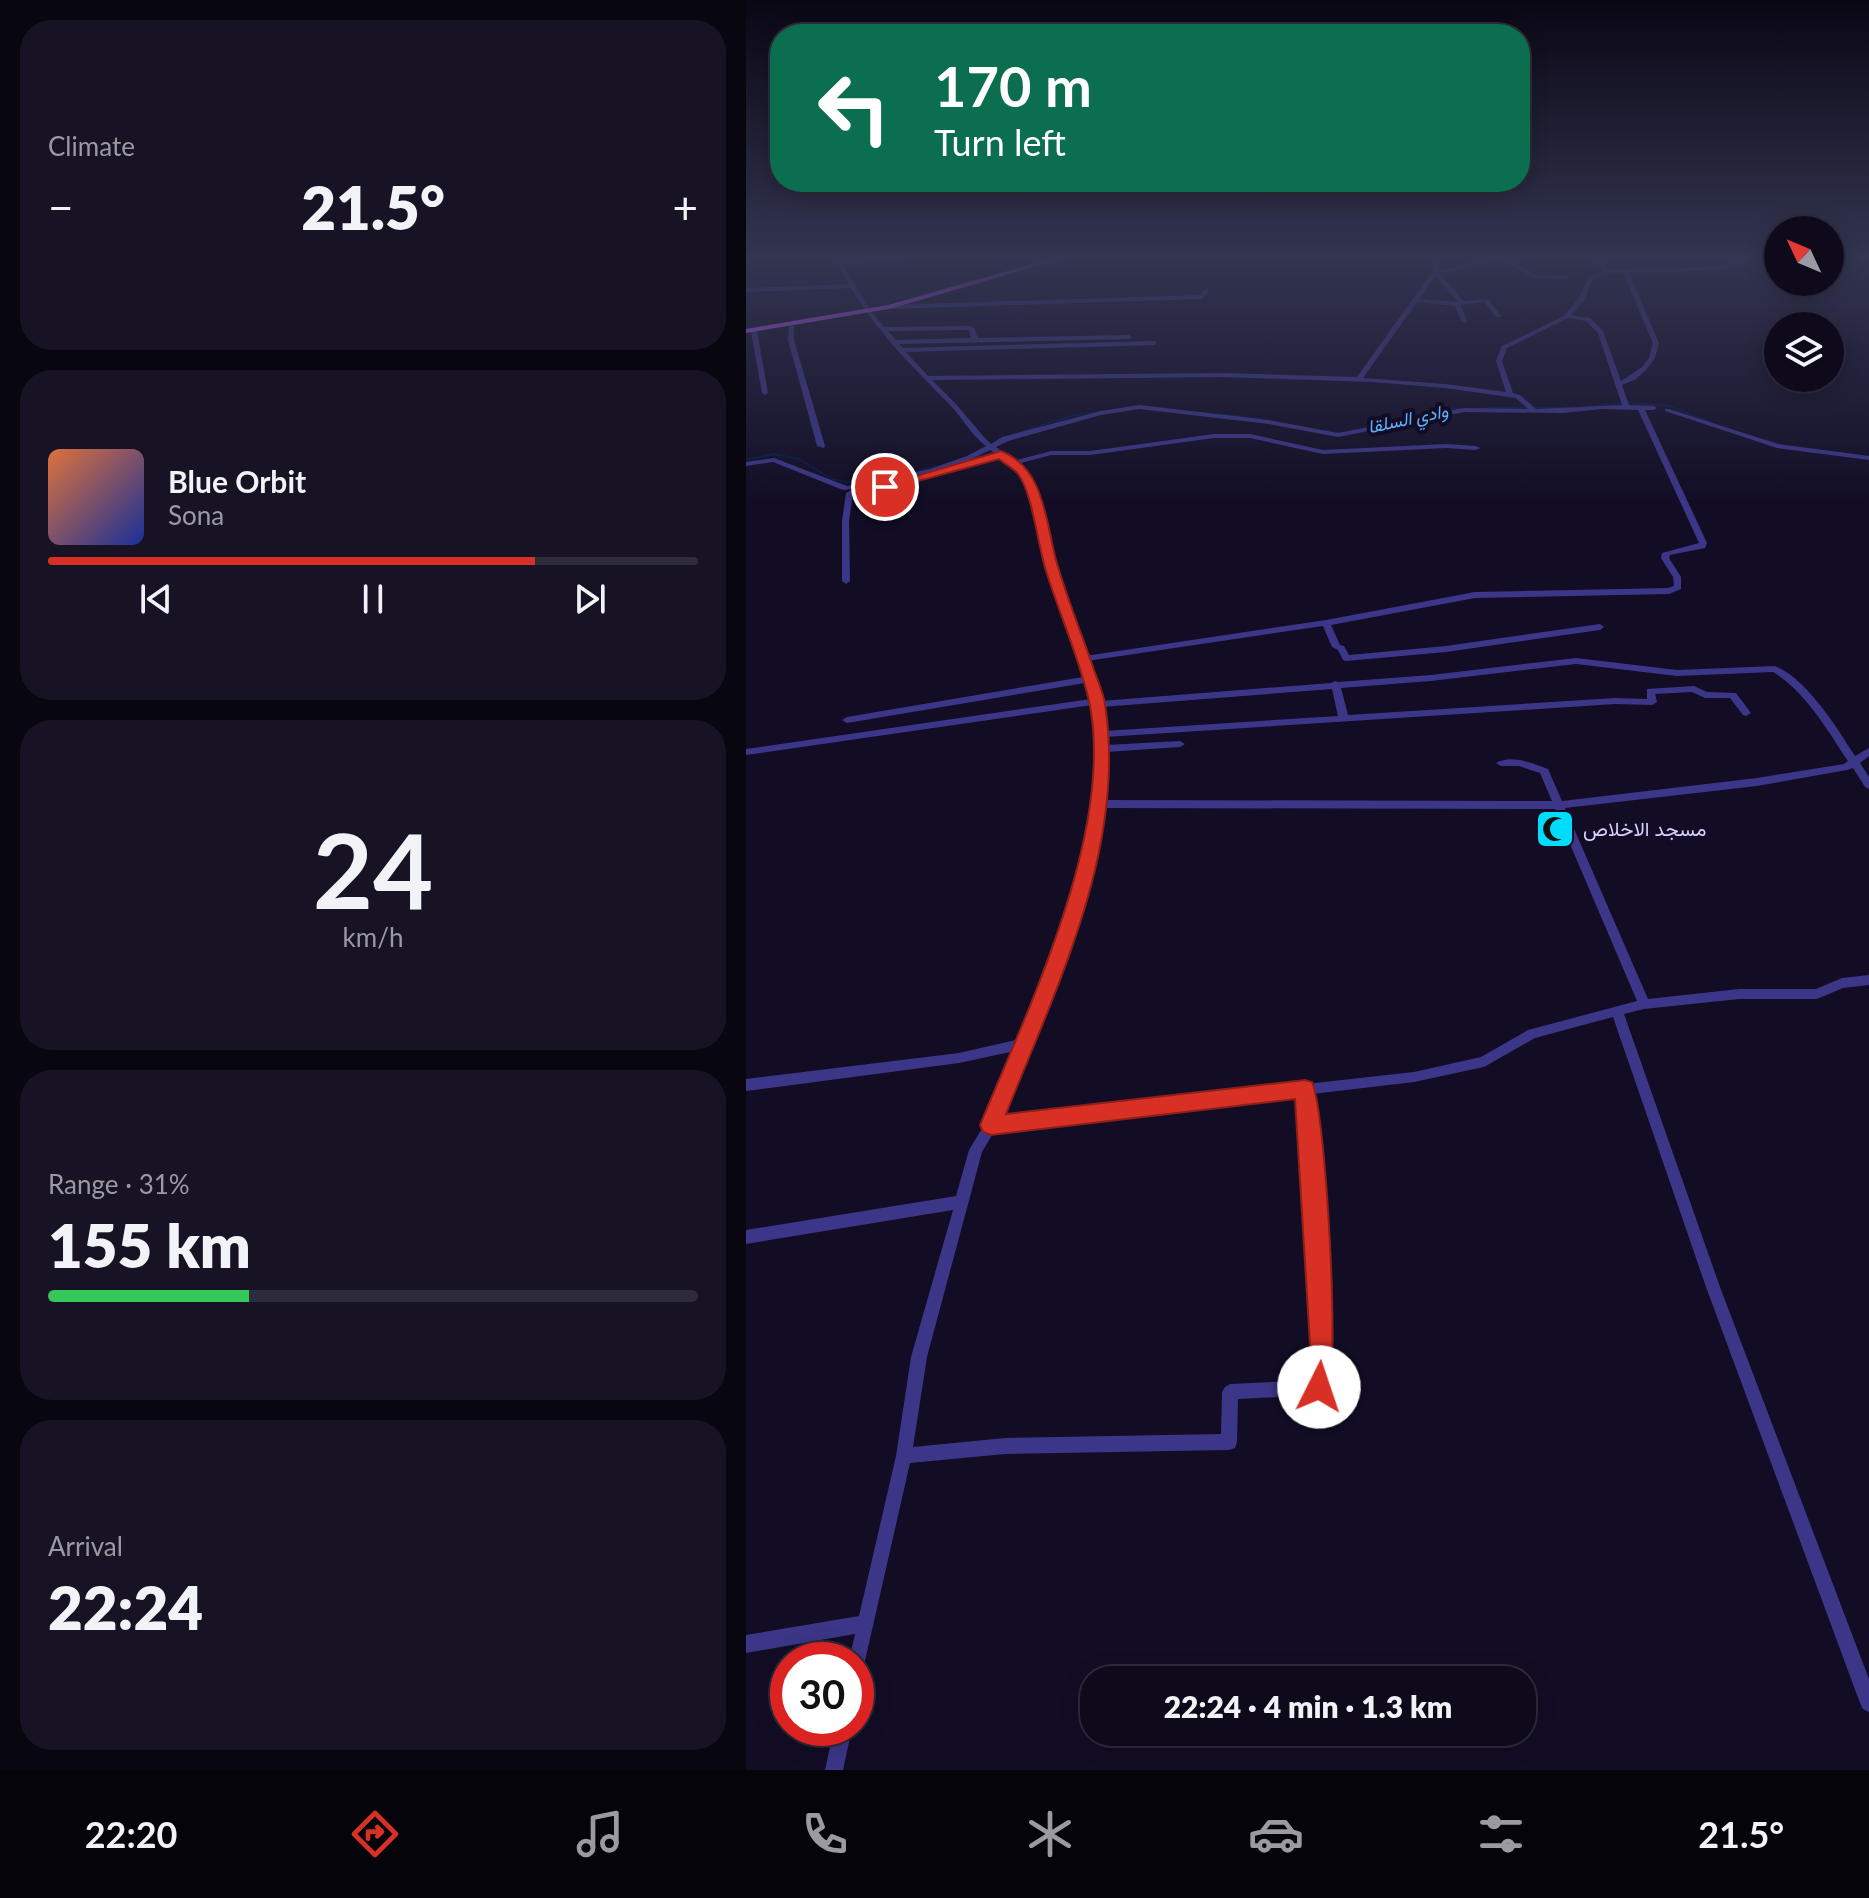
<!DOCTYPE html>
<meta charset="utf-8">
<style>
:root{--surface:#0e0a1c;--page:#171325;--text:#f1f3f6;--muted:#9b9aa3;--line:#2e2b3b;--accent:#d93025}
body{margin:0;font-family:Lato,Vazirmatn,sans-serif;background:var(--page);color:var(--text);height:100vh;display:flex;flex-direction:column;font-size:30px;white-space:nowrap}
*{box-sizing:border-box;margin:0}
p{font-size:26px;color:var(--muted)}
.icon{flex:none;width:44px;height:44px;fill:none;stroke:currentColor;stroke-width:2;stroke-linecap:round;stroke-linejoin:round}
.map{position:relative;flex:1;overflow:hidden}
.panel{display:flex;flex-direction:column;gap:20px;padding:20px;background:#08060f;width:746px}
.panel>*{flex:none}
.top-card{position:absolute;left:24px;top:24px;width:760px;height:168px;border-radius:32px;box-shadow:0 4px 20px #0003,0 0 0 2px var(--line);background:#0b6e4f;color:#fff;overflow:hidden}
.needle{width:52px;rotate:314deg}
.fabs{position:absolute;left:1018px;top:216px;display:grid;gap:16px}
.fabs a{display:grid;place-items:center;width:80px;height:80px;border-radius:50%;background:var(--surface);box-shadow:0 4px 20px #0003,0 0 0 2px var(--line);font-size:40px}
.speed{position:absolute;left:24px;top:1642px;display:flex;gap:16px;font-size:40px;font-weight:700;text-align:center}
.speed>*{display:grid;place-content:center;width:104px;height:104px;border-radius:50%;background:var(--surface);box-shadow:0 4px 20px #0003,0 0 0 2px var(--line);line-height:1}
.speed .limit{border:12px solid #d22;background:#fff;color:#111}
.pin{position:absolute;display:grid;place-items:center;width:68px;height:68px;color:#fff;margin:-34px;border:4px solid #fff;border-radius:50%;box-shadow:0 2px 8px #0007}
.me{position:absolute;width:88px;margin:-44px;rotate:4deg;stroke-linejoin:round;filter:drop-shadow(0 0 6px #0008)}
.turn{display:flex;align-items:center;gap:28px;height:168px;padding:0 32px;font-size:36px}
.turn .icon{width:104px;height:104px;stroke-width:2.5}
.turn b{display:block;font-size:56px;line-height:68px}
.big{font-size:60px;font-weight:800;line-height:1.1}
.panel .tile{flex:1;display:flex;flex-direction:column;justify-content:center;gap:12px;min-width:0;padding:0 28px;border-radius:32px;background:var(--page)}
.panel .dial{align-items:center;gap:0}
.dial b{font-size:104px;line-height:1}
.song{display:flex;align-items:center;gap:24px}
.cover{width:96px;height:96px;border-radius:12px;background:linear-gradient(135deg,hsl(20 70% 55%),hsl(230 70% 35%))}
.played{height:8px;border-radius:4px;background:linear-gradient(90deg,var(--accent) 75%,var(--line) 75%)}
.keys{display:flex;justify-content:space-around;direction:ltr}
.heat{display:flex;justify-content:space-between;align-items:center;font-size:44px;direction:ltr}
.charge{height:12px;border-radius:6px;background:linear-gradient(90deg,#34c759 31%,var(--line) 0)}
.trip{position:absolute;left:334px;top:1666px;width:456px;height:80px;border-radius:32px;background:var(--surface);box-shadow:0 4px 20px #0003,0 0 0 2px var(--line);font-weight:800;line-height:80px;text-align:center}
.menu{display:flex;height:128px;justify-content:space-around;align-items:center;background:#06040b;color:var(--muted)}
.menu .icon{width:56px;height:56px}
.menu .current{color:var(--accent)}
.menu b{font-size:36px;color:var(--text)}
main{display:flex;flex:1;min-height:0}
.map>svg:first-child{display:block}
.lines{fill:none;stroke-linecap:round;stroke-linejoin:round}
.stream{stroke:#071c44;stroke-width:2}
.minor{fill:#3b3687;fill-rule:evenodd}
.major{fill:#c658ff;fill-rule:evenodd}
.route{fill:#d93025;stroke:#8d1f18;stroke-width:2}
.labels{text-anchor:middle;stroke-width:8;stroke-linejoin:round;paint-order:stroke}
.far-water-label{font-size:18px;font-style:italic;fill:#5fb1ff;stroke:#120d25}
.poi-label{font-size:20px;fill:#d8d1ff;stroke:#120d25;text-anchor:start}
</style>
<main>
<section class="panel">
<div class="tile"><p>Climate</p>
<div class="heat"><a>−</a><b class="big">21.5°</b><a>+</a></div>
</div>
<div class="tile">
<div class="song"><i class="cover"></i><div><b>Blue Orbit</b><p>Sona</p></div></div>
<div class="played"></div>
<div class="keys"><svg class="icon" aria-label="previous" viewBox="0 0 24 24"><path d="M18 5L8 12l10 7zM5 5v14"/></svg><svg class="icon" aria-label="pause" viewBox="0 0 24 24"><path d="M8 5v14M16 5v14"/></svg><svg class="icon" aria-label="next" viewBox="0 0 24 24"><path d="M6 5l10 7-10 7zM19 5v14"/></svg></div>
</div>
<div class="tile dial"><b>24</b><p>km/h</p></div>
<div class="tile"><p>Range · 31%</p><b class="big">155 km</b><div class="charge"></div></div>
<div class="tile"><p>Arrival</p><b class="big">22:24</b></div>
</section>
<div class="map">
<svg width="1123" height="1770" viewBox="0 0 1123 1770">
<rect width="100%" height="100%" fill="#120d25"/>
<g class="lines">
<!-- stream -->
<g class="stream">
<polyline points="838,407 879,403 923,406 971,425"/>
<polyline points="742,408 823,408"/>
<polyline points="471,414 515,419"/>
<polyline points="633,425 696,409 715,409"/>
<polyline points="578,430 594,433"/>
<polyline points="279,431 326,416 356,411"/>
<polyline points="1020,440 1036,445"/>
<polyline points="0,460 27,454 53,459 86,479 100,482 134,479"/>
<polyline points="142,478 193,466"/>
</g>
<!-- minor -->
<g class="minor">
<path d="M86,255H92L94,259L204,255L201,257L96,263L125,311L138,327L225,326L228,328L232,338L383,335L386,337L383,339L153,344L157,348L408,341L411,343L408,345L160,352L182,376L477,373L611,377L686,272L691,255H697L692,270L707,268L742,257L821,255L818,257L764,260L789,275L822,276L823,277L820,279L786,278L757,260L743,261L710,271L693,273L718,301L742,299L755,316L754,317H750L738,302L715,305L721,321L718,323L715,321L709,306L671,302L617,378L699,384L760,392L750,361L756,346L818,316L833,298L842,278L856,271L851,262L833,255H841L855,260L861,270L977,266L986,262L978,255H984L992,261V263L978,270L883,273L913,343L909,358L900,370L890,379L876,385L883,405L908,406L911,408L908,410H899L961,543L959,548L924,555L923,558L935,577V589L923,594L729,598L585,625L594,645L598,646L603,655L700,646L854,624L858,627L854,630L700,652L600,661L597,660L592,650L586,647L577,626L341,661L346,676L350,679L348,681L355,701L585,683L589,681L592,682L685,675L830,658L931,670L1029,666C1062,680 1090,727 1109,756L1123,748V756L1114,763L1123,777V789L1119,787L1107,768L1101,770L1011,786L819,808L902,999L993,989H1070L1096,978L1123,975V985L1097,988L1071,999H993L898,1009L878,1014L974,1287L1123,1679V1712L1117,1709L1114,1703L960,1287L867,1017L789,1038L738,1067L668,1082L566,1094L571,1133L583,1345L581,1387L578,1392L573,1395L492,1399L491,1442L489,1448L483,1450L259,1454L164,1463L116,1674L110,1677V1660H103L109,1634L0,1653V1635L113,1616L150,1456L165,1357L207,1210L0,1244V1230L210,1196L223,1150L240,1122L269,1051L213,1063L0,1091V1079L213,1053L274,1039L310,951L330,885L347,804L351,758L346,705L0,755V749L345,699L339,683L101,723L96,720L101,717L337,677L300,564L282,489L274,473L254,458L218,468L214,466L250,454L244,450C205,471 162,478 118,487V490L107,494L103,521L104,581L100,584L96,581V521L100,493L107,489L97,490L27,462L0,466V462L28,458L101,486L184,469L221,456L240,446C225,435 216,417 203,404C167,367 131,332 105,288L0,292V288L103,284ZM877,273L907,343L903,358L896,367L875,381L857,331L844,318L825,315L839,299L846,280L860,274ZM689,276L712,302L673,299ZM822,318L840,321L852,333L876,405L790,409L774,395L767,393L756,361L761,348ZM223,330L225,338L150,340L142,331ZM477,377L626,382L699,388L770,398L782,409L718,408L592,433L523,420L393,405L355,411L256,437L245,444L239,438L209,403L186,380ZM393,409L523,424L592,437L718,412L817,413L856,409L892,410L953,543L916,553L915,558L927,577L928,586L922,588L729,592L580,620L339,656L308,564L290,489L280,470L271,464L305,455H344L468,438H504L577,454L700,448L730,450L734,448L730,446L700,444L577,450L504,434H468L344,451H305L267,461L250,447L262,441L355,415ZM830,664L931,676L1027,672C1060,692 1081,730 1102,761L1098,764L1011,778L816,801L802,769C786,763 765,754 750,763L755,766H773L794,773L806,801L357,800L360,752L434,747L439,744L434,741L360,745L359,737L869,704L906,705L911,702L909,694L946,692L959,698H984L997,715L1000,716L1005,713L990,693L961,692L948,686L901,689V699L869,698L602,715L595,688L685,681ZM586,689L592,716L358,731L356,707ZM356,808L809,809L891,1001L782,1030L735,1057L668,1072L254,1118L322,951L340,885ZM553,1096L557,1133L569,1345L566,1380L484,1384L479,1387L476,1392L475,1434L259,1438L167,1447L181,1357L236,1152L249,1130Z"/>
<polygon points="460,288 463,290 456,299 143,309 140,307 143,305 454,295"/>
<polygon points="43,325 48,326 48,340 79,446 78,448 71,446 42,340"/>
<polygon points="8,329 11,331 22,393 19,395 16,393 5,331"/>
<polygon points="919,409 923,409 1032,444 1123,456 1123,460 1031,448 919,411"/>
<polygon points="88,1728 106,1728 97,1770 79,1770"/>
</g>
<!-- major -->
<polygon class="major" points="318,255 329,255 143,309 0,333 0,329 142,305"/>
</g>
<!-- sky -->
<linearGradient id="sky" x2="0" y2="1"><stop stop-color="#0a0714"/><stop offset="0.51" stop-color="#333551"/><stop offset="1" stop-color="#333551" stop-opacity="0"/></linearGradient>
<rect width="1123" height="503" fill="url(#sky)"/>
<!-- route -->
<path class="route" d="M255,451C298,467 300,522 310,560C320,595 334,630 346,664C350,677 357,691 359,704C381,846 311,986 260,1114L559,1080L566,1082C580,1112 594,1367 582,1396L573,1399L564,1396L560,1387L564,1345L549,1099L245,1135L237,1132L234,1125C282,1009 370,828 343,701C333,658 314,615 301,574C292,549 287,493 272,474C268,469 259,464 253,459L139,490L133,487Z"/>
<!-- icons -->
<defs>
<symbol id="mosque-square" viewBox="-11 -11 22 22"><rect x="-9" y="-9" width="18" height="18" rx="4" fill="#00dcfc" stroke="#120d25"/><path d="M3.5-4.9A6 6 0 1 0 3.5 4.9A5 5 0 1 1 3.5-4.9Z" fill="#111"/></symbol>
</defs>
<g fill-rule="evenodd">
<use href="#mosque-square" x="787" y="807" width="44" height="44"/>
</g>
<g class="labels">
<!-- far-water labels -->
<g class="far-water-label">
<text transform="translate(662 419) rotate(-12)" y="6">وادي السلقا</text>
</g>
<!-- poi labels -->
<g class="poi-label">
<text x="837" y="836">مسجد الاخلاص</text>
</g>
</g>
</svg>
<div class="fabs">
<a><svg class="needle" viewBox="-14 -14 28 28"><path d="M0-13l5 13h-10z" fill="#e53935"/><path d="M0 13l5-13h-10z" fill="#9b9aa3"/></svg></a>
<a><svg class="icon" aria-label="layers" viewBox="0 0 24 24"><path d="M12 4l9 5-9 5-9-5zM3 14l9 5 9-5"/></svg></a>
</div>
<div class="speed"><div class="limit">30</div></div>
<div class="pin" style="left:139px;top:487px;background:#d93025"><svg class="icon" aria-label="arrive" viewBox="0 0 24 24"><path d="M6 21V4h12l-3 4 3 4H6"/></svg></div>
<svg class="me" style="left:573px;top:1387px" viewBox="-20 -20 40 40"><circle r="19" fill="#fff"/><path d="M0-13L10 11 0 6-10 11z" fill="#d93025"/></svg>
<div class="trip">22:24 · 4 min · 1.3 km</div>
<div class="top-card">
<div class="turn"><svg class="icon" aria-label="left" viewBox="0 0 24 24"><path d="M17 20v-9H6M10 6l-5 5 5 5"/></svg><div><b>170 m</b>Turn left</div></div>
</div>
</div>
</main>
<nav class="menu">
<b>22:20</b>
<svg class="icon current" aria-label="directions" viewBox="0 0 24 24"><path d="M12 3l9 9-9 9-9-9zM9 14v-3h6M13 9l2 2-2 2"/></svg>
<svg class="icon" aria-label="music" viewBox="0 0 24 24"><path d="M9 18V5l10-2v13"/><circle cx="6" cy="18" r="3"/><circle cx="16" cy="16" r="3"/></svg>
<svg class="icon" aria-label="phone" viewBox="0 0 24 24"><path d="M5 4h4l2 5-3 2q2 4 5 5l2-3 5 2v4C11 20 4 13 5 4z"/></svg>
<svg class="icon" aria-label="climate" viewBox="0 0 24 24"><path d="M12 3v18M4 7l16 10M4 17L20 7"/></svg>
<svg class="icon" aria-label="car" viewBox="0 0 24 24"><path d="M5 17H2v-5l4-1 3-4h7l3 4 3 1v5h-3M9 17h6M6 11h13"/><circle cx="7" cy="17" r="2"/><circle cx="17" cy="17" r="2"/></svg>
<svg class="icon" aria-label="filters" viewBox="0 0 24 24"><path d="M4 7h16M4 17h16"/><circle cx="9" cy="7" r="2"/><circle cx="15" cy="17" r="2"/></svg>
<b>21.5°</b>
</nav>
